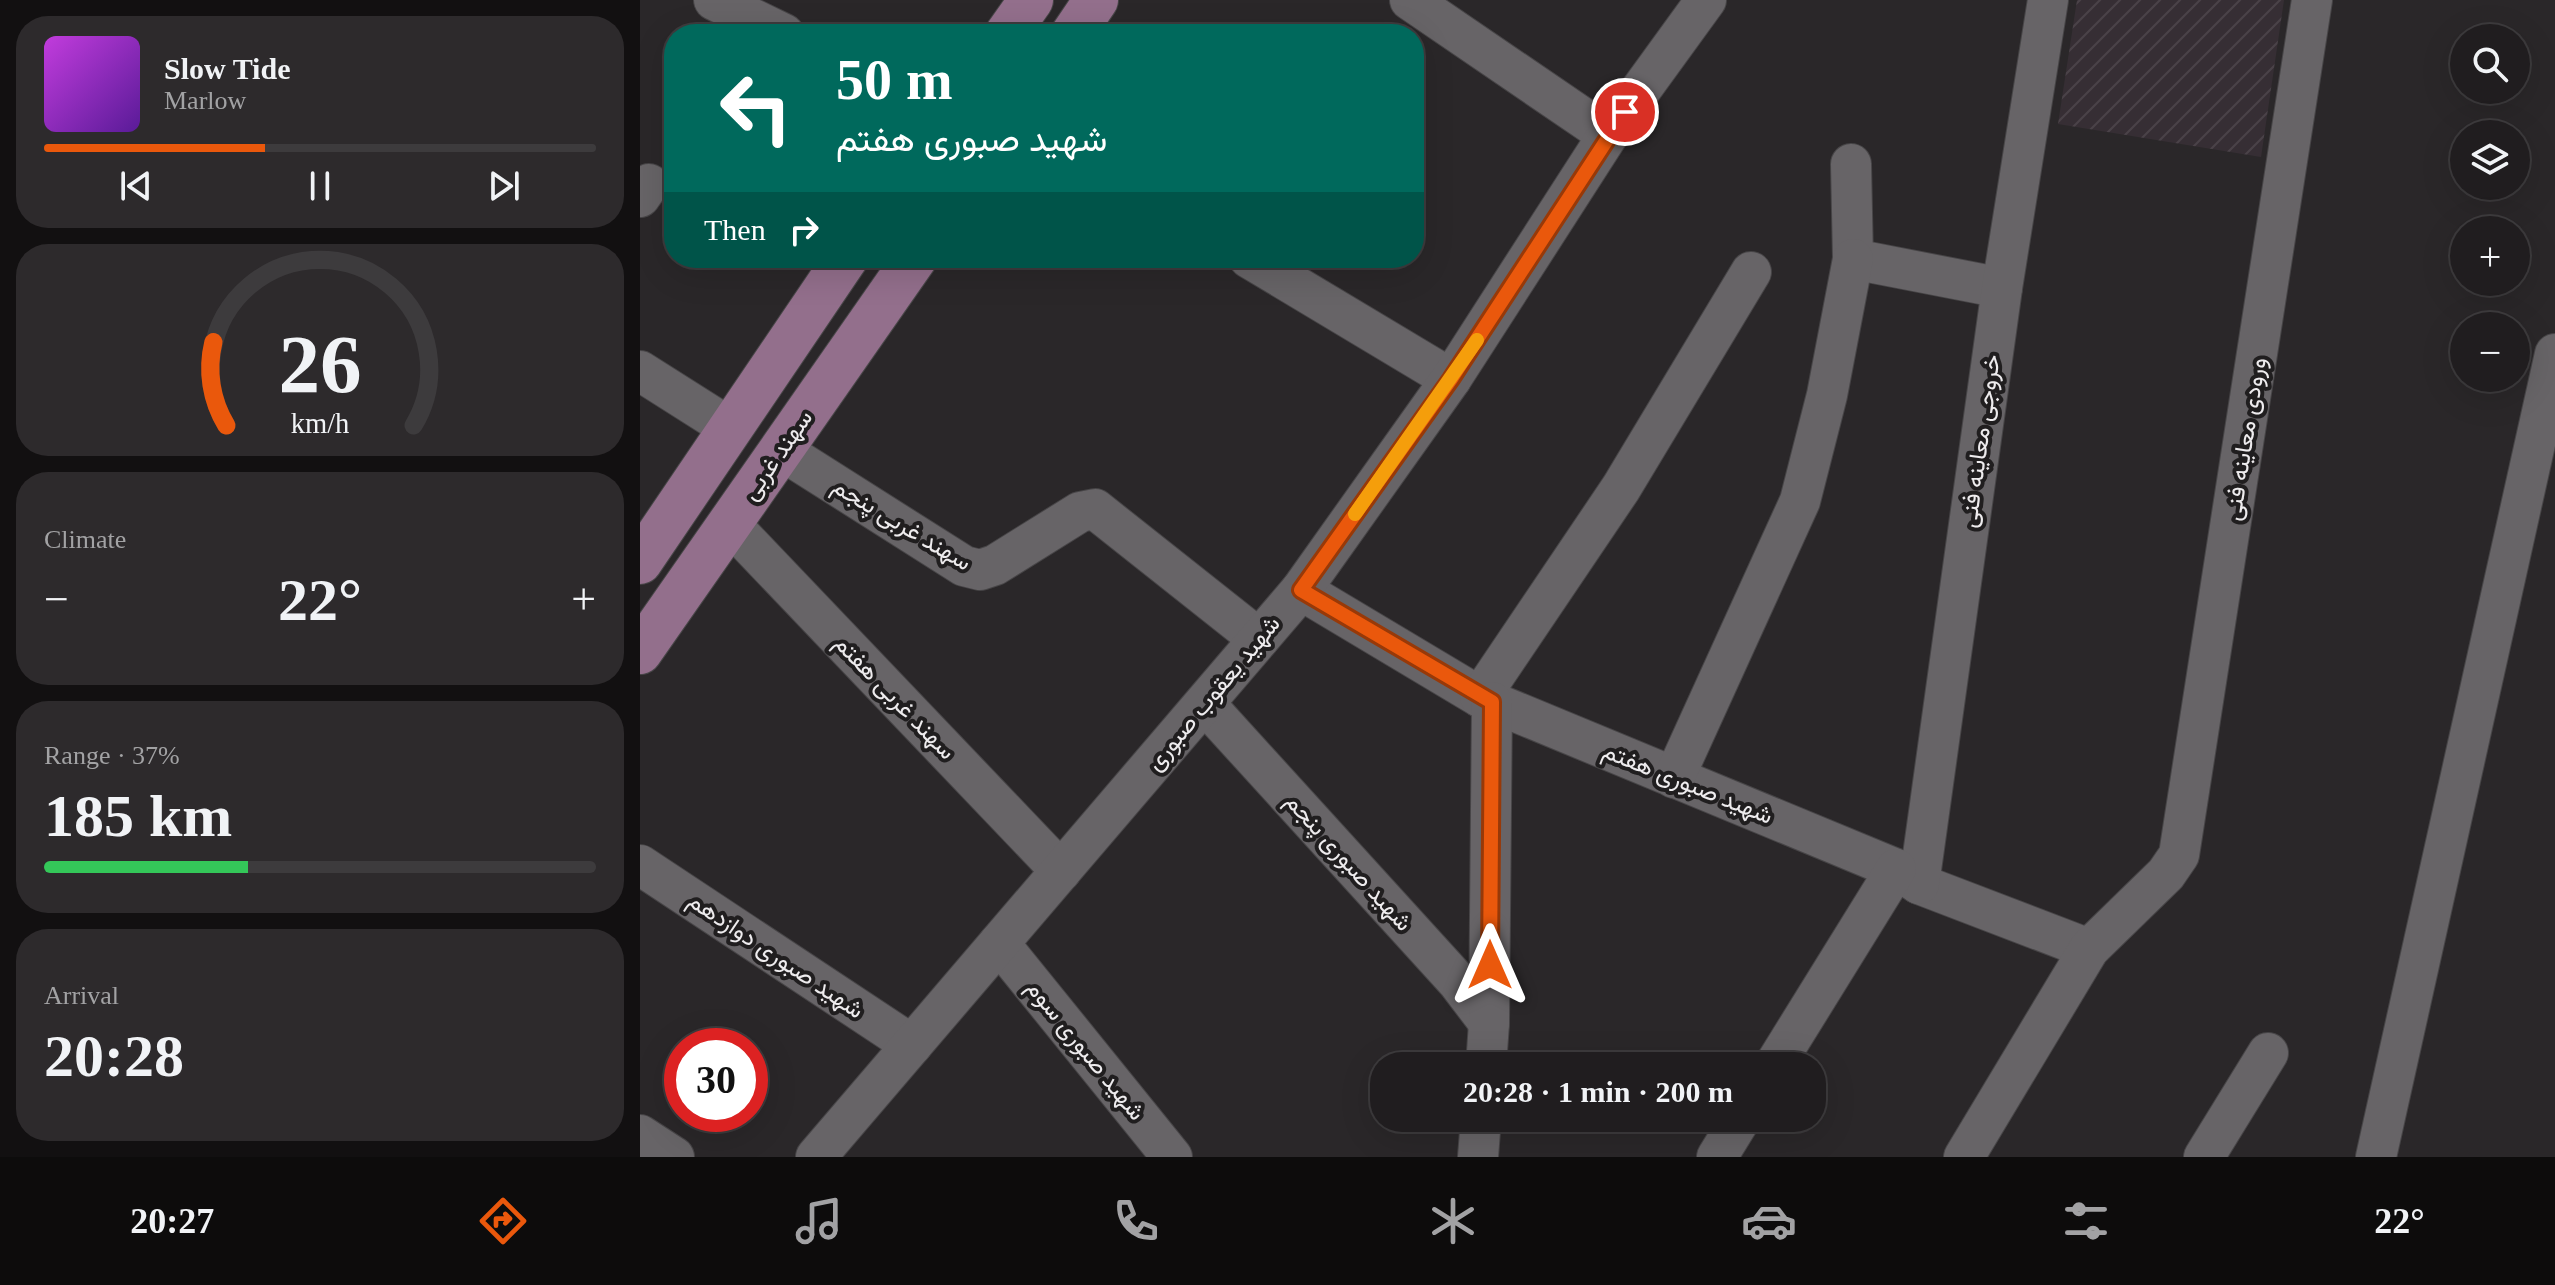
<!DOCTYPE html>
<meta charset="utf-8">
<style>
:root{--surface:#201d1f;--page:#2d2a2c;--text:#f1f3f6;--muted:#a2a2a4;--line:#3d3b3d;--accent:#ea580c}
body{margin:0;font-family:"Times New Roman",Vazirmatn,serif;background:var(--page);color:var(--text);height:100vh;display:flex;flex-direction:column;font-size:30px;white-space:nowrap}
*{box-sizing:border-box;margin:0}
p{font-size:26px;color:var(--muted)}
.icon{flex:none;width:44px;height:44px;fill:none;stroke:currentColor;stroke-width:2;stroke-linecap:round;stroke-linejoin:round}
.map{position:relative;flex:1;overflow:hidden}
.sheet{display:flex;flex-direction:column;gap:16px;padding:16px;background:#121011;width:640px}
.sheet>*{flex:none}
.banner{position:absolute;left:24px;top:24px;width:760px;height:244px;border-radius:32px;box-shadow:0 8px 32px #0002,0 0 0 2px var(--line);background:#00695c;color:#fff;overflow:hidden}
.tools{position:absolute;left:1810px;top:24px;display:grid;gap:16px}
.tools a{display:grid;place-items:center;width:80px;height:80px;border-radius:50%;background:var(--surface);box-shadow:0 8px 32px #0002,0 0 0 2px var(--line);font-size:40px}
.speed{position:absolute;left:24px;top:1028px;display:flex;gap:16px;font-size:40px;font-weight:700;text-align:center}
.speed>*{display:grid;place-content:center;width:104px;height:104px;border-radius:50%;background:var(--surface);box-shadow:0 8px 32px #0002,0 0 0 2px var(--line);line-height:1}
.speed .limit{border:12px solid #d22;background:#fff;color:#111}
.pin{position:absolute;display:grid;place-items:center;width:68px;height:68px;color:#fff;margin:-34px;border:4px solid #fff;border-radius:50%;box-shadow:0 2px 8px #0007}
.me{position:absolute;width:88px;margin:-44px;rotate:0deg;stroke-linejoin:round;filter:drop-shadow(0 0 6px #0008)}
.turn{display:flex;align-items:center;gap:28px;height:168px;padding:0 40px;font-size:36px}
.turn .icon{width:104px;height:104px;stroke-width:2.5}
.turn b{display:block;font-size:56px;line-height:68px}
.then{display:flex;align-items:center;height:76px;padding:0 40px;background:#0003;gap:16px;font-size:30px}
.big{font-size:60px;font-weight:800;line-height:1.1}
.sheet .widget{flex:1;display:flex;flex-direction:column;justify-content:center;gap:12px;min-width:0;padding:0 28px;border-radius:32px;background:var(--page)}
.sheet .dial{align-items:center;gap:0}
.dial svg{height:208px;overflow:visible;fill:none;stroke:var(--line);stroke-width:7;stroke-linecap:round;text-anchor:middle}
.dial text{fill:var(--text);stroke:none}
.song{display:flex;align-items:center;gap:24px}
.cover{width:96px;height:96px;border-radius:12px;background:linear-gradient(135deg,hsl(290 70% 55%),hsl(270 70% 35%))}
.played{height:8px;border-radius:4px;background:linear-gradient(90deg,var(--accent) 40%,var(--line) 40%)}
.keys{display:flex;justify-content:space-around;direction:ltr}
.heat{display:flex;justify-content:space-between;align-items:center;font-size:44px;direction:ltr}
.charge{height:12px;border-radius:6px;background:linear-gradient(90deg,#34c759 37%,var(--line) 0)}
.trip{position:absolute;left:730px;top:1052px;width:456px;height:80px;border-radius:32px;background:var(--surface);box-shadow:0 8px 32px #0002,0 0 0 2px var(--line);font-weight:800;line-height:80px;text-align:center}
.tabs{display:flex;height:128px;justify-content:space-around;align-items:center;background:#0d0c0c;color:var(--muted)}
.tabs .icon{width:56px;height:56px}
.tabs .current{color:var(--accent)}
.tabs b{font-size:36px;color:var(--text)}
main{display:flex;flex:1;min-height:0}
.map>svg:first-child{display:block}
.industrial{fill:url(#industrial-furrows)}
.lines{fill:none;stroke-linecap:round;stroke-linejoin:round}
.minor-casing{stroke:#474547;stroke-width:42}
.primary-casing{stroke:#474547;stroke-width:46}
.minor{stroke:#676467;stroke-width:40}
.primary{stroke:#936f8c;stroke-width:44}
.route-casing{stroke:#983908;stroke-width:20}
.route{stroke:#ea580c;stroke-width:14}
.slow{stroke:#f59e0b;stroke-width:14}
.labels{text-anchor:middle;stroke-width:8;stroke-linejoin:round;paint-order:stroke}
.street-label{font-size:24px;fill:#eeecee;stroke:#201e1f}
</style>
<main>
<section class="sheet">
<div class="widget">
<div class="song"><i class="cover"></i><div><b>Slow Tide</b><p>Marlow</p></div></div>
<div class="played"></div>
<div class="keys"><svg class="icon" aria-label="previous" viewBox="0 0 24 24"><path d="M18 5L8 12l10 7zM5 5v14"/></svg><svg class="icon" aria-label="pause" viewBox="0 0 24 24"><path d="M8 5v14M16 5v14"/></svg><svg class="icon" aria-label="next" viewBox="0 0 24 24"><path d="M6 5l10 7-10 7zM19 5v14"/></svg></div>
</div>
<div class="widget dial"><svg viewBox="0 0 100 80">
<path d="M14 69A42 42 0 1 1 86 69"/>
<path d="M14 69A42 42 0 0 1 9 37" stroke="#ea580c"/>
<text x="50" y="56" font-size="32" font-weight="700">26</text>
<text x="50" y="72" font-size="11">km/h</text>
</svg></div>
<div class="widget"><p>Climate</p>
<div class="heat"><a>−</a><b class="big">22°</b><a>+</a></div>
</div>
<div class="widget"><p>Range · 37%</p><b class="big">185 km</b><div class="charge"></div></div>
<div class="widget"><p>Arrival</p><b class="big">20:28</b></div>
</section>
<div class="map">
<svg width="1915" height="1157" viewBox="0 0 1915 1157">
<defs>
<pattern id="industrial-furrows" width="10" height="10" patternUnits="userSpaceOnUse" patternTransform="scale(2)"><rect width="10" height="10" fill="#362e34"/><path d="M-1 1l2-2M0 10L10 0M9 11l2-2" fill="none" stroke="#4a4248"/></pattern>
</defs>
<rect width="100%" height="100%" fill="#2a2729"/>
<!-- industrial -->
<polygon class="industrial" points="1437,0 1644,0 1621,157 1418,124"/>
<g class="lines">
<defs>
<g id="minor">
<polyline points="74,0 144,34"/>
<polyline points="770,0 968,135"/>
<polyline points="1211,164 1213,259 1362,288"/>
<polyline points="0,197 9,184"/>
<polyline points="609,258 811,379"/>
<polyline points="0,371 90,428"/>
<polyline points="141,450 324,566 340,570 355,565 440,512 455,509 619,639"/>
<polyline points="89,523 421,871"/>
<polyline points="661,590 840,697 1256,869 1279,884 1449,949"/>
<polyline points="840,697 981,488 1111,272"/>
<polyline points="565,704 817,981 849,1023"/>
<polyline points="1034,778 1160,501 1187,395 1213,259"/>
<polyline points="0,865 272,1045"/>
<polyline points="1279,884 1362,288 1408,0"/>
<polyline points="359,943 532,1157"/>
<polyline points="846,1066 849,1023 852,702"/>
<polyline points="1134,1066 1256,869"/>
<polyline points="0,1135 34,1157"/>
<polyline points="176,1157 661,590 811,379 968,135 1066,0"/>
<polyline points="838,1157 841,1118"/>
<polyline points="1077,1157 1101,1118"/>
<polyline points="1324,1157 1449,949 1526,874 1539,855 1672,0"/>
<polyline points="1564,1157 1628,1053"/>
<polyline points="1736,1157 1915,354"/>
</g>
<g id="primary">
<polyline points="367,34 391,0"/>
<polyline points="433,34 456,0"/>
<polyline points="0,562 206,258"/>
<polyline points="0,652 275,258"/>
</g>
</defs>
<!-- minor casing -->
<use href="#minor" class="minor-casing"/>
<!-- primary casing -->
<use href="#primary" class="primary-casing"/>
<!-- minor -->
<use href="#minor" class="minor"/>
<!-- primary -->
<use href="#primary" class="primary"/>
</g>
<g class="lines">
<defs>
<polyline id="route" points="850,965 852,702 661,590 811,379 985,112"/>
</defs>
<!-- route casing -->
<use href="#route" class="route-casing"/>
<!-- route -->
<use href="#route" class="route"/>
<!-- slow -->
<polyline class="slow" points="715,514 837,340"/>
</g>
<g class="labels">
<!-- street labels -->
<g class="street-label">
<text transform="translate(1605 439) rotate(-81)" y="8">ورودی معاینه فنی</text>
<text transform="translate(1340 441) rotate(-82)" y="8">خروجی معاینه فنی</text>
<text transform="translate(137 455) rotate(-55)" y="8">سهند غربی</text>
<text transform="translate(262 524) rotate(31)" y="8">سهند غربی پنجم</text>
<text transform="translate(573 693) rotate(-50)" y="8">شهید یعقوب صبوری</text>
<text transform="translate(255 697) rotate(46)" y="8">سهند غربی هفتم</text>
<text transform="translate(1048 783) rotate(22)" y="8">شهید صبوری هفتم</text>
<text transform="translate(709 862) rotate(48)" y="8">شهید صبوری پنجم</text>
<text transform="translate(136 955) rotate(34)" y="8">شهید صبوری دوازدهم</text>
<text transform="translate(446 1050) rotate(51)" y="8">شهید صبوری سوم</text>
</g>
</g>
</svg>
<div class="tools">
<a><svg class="icon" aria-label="search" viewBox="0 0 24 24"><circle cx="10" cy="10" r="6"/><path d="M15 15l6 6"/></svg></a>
<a><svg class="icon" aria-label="layers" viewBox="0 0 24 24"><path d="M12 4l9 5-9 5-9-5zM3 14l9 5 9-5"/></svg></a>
<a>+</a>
<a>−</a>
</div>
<div class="speed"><div class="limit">30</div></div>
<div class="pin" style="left:985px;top:112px;background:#d93025"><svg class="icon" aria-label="arrive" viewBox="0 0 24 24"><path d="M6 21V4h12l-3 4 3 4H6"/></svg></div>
<svg class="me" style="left:850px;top:965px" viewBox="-20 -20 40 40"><path d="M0-17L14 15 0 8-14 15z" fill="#ea580c" stroke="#fff" stroke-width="4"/></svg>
<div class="trip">20:28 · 1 min · 200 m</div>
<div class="banner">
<div class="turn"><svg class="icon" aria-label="left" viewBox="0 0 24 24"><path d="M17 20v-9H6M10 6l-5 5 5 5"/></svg><div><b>50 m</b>شهید صبوری هفتم</div></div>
<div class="then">Then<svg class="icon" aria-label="right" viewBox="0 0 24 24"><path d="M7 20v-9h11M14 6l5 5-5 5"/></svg></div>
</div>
</div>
</main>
<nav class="tabs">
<b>20:27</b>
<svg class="icon current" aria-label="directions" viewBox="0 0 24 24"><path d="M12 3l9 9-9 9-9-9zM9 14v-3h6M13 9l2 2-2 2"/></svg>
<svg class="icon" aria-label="music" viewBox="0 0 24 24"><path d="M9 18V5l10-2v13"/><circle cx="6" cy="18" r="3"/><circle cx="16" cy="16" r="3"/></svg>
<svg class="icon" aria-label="phone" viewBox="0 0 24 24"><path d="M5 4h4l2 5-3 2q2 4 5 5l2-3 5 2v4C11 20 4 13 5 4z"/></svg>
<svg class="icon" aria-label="climate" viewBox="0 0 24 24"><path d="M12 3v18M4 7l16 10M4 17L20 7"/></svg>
<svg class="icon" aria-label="car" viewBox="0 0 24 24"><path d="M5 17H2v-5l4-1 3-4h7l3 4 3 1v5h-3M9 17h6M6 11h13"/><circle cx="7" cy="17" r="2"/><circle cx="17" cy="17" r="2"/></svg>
<svg class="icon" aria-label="filters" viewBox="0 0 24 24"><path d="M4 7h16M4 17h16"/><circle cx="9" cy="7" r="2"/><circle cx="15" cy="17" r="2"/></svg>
<b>22°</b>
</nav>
